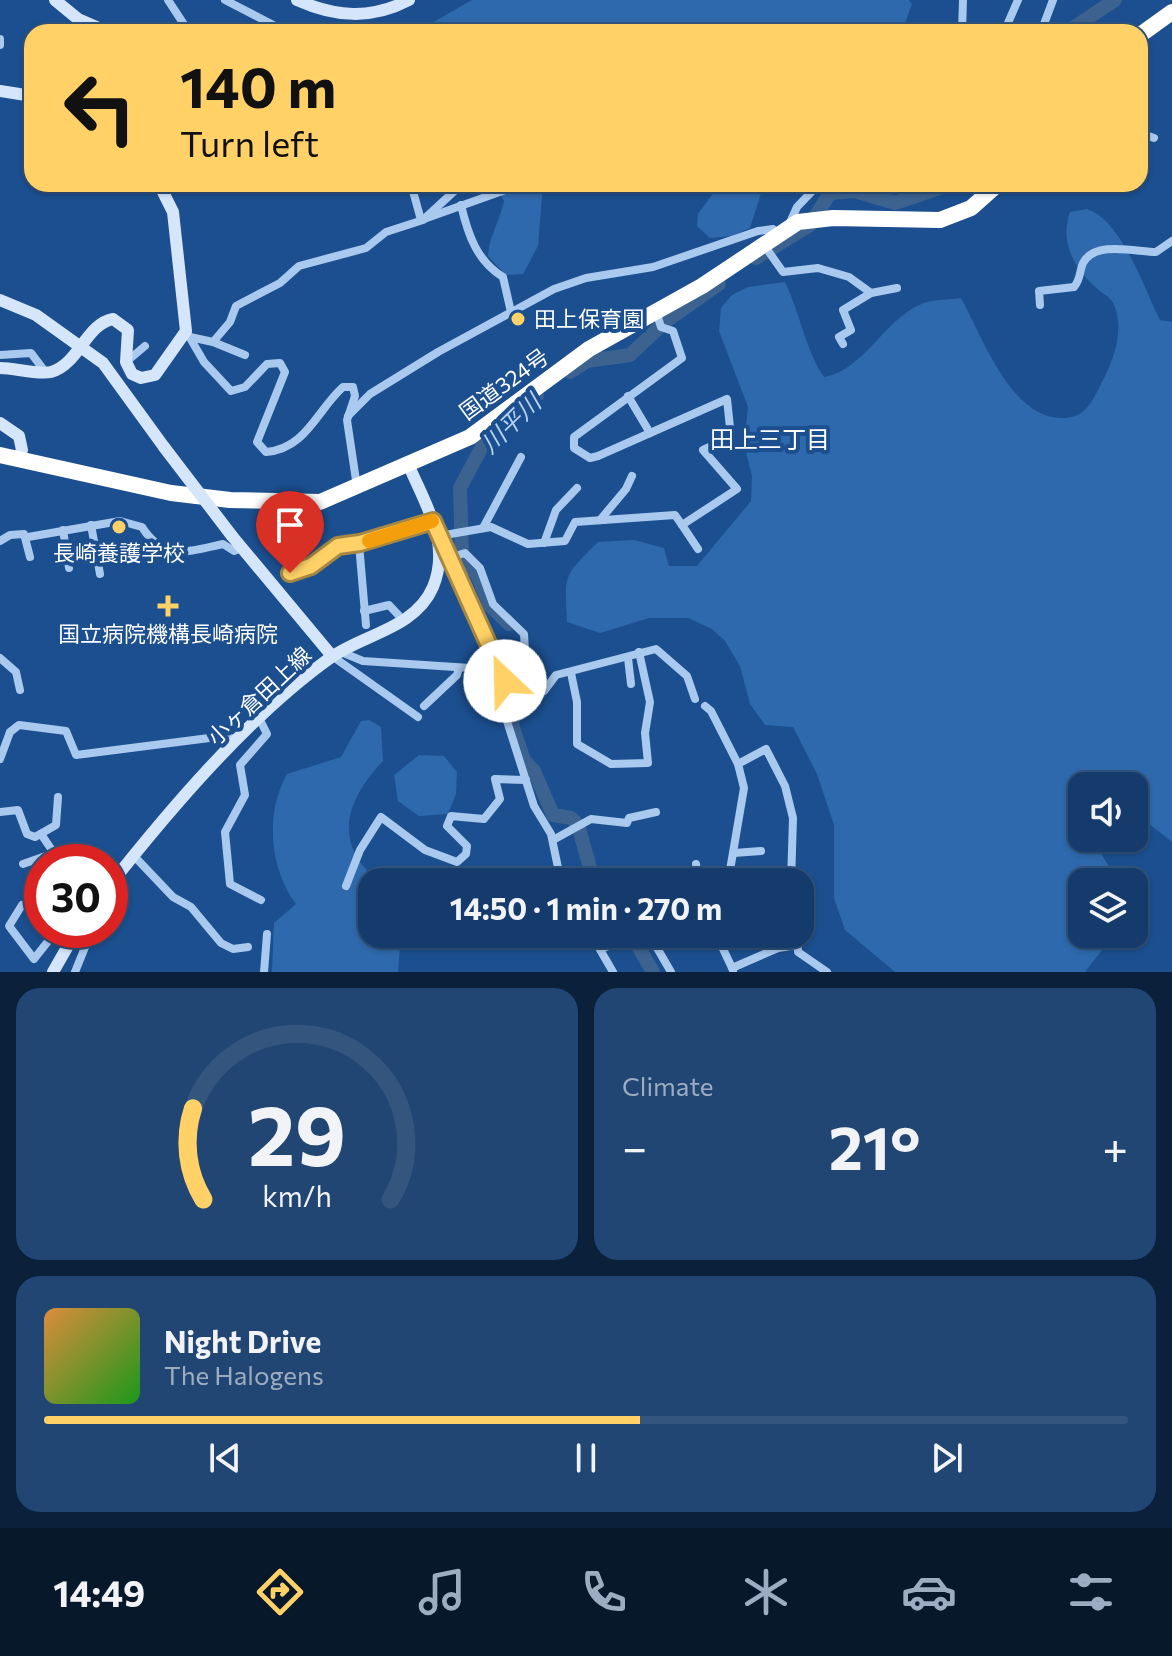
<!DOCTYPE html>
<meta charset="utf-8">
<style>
:root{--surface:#143b6b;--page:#214673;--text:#f1f3f6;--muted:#9dadc1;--line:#33557e;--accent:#ffd166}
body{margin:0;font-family:Commissioner,"Noto Sans JP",sans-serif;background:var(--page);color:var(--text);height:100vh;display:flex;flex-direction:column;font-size:30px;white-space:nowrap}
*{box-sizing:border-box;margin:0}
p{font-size:26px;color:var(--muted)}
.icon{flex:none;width:44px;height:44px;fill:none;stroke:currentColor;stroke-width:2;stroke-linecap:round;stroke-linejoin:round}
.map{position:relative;height:972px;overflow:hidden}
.sheet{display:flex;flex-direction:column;gap:16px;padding:16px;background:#0b203b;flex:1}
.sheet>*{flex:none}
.top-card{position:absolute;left:24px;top:24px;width:1124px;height:168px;border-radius:24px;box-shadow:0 2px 6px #0004,0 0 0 2px var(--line);background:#ffd166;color:#111;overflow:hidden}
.controls{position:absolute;left:1068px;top:772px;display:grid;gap:16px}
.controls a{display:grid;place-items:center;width:80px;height:80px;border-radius:16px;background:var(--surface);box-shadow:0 2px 6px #0004,0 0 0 2px var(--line);font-size:40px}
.speed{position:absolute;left:24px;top:844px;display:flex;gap:16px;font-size:40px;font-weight:700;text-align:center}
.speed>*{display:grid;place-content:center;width:104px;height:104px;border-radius:50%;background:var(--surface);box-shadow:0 2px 6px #0004,0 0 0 2px var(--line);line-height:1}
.speed .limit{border:12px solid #d22;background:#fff;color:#111}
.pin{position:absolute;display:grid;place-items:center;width:68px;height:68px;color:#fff;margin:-82px -34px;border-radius:50% 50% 50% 0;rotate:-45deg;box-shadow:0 0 8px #0007}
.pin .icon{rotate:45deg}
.me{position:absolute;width:88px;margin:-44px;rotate:336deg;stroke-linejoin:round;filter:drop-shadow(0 0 6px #0008)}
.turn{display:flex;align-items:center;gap:28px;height:168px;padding:0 24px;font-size:36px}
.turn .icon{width:104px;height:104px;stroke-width:2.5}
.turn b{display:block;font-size:56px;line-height:68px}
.big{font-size:60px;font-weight:700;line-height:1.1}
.sheet .card{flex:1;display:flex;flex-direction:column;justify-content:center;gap:12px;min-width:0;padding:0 28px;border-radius:24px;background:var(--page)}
.sheet .dial{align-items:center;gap:0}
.dial svg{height:208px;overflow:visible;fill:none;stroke:var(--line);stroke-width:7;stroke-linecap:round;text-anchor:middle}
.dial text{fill:var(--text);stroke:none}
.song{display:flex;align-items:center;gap:24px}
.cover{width:96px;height:96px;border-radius:12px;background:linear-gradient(135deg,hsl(30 70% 55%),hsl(120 70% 35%))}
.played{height:8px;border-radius:4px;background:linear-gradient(90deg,var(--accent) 55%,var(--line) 55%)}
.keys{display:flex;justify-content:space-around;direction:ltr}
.heat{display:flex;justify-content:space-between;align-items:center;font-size:44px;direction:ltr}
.sheet .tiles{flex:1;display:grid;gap:16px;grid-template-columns:1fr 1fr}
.card:last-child{grid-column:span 2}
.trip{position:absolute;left:358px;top:868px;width:456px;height:80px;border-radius:24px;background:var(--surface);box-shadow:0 2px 6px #0004,0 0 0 2px var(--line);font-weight:700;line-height:80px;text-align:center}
.tab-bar{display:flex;height:128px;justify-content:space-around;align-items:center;background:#08182b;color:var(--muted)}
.tab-bar .icon{width:56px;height:56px}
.tab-bar .selected{color:var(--accent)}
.tab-bar b{font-size:36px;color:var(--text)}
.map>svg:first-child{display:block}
.green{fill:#2e69ad}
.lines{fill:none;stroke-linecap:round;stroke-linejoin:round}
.river{stroke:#3c6290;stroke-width:14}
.street{stroke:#a9c9ee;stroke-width:8}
.secondary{stroke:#d6e6fa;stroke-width:12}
.highway{stroke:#fff;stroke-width:16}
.secondary-bridge{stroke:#d6e6fa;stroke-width:12}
.route-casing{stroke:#a68842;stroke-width:20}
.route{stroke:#ffd166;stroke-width:14}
.slow{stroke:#f59e0b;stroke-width:14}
.poi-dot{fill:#ffd166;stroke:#1b4f8f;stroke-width:3}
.labels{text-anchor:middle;stroke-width:8;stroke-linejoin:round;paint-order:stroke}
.poi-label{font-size:22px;fill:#fff;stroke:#1b4f8f}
.street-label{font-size:22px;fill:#fff;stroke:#1b4f8f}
.water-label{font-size:24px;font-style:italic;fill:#b5d3f5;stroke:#1b4f8f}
.neighbourhood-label{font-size:24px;fill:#fff;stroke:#1b4f8f}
</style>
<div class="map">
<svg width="1172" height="972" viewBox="0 0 1172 972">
<rect width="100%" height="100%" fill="#1b4f8f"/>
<!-- green -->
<g class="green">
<polygon points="472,0 909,0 912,4 902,32 416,32"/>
<path d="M494,184H543L538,246L523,274L506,275L488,256C489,236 500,221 504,201Z"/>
<polygon points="716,184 764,184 750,228 732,236 710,238 697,226 698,214 717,188"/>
<path d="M1087,209C1122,220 1144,289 1160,320L1172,322V842L1134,812V786H1082V838H1092L1118,882H1082V934H1114L1085,972H895L845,930L834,898V825L817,774L793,727L765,725L750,704L740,666L725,641L712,629L688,618H649L600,633L567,622C565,573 562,578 598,542L634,540L664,548L669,566H697L751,501L752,476L744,444L748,407L719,331L721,308L732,295L748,287L785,282C800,313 805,349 824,377C865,370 885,317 924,303C935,299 949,300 961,298C983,337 1015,433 1075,416C1088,412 1095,396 1101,384C1113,361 1126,329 1113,303C1110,297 1105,295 1100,291C1075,271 1059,243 1070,212Z"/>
<path d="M369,720L381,727L383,761C348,798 331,841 376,879L424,878L442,882H372V934H401L398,972H272L274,923L296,904C269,868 265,813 287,774L341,757L361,721Z"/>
<polygon points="419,755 444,756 457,772 456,794 448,814 419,816 398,801 394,775"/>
</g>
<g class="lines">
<!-- river -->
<g class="river">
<polyline points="1067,32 1115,0"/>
<polyline points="756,258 810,225 830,193 855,191 895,203 951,184"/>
<polyline points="570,372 587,361 630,355 666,321 719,284"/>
<polyline points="509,624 490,606 477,575 462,556 460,488 484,443 537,396"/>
<polyline points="517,679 512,725 524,760 534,771 553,815 571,818 578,825 594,882"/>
<polyline points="631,934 653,972"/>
</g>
<!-- street -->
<g class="street">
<polyline points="168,0 189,32"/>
<polyline points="225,0 281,29 279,32"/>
<polyline points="962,32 963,0"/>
<polyline points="1004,32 1018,0"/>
<polyline points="1041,32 1053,0"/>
<polyline points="0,39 0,45"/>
<polyline points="1140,133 1154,138"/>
<polyline points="411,184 421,220"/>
<path d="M461,205C468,235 477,261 503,277L511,312"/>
<polyline points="424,219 522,184"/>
<polyline points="788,227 797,207 819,184"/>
<polyline points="764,245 783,272 818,268 849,277 871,293 897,288"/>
<path d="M1040,305L1039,291L1074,287C1081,279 1079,272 1083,263C1095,240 1137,252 1156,252L1172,241"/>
<polyline points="656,311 661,327 673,331 682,358 574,437 574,448 590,458 598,456 727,399 731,437 703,450 737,489 682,525 698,549"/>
<path d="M186,331L204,362L231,391L245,387L267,364L280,363L285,372L257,442L266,452C306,449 317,410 343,387H353L355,396L347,420L357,487"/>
<polyline points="190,337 213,342 230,322 236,306 280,283 299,266 366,248 386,232 423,220 462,184"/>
<polyline points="213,342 245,355"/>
<polyline points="843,344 839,337 851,330 843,310 871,293"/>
<polyline points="0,355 31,353 46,373"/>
<polyline points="126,362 145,346"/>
<polyline points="628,396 650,433"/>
<polyline points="348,416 370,394 438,352 554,289 586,278 653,267 758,231 773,229 778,234"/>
<polyline points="600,520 626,489 632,476"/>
<polyline points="91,525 100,574"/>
<polyline points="483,528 521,457"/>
<polyline points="63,530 69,568"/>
<path d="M28,537L120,521L142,527C164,562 190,551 223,544L234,551L241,548"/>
<polyline points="0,541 10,535 24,534 30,557"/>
<polyline points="544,543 556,510 577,488"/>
<polyline points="359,544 366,625"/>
<polyline points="449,558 465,553 480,568 493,604 524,634 525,651 517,692 512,692"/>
<polyline points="290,573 311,566 338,546 360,543 433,521"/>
<polyline points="364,611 389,605 403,620"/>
<polyline points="341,652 363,661 501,670"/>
<polyline points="332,656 418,717"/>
<polyline points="0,658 16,672 20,690"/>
<polyline points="628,658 631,684"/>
<polyline points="571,673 577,702 577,744 611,764 648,763 645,733 650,702 639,652"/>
<polyline points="517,692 544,691 556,675 656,649 687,676 695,699"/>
<polyline points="424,706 457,675 459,668"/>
<polyline points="705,706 711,711 738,764"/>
<polyline points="259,718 267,734 240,765 245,795 225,832 230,884 261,900"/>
<polyline points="0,759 10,732 19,725 66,731 76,755 225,736 237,740"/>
<polyline points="0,812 18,810 27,834 35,837 56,825 58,797"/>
<polyline points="41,834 60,862"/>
<polyline points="553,840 591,819 627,823 629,818 656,812"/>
<polyline points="734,853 761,851"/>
<polyline points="135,857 173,897 191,907 221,943 233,949 248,947"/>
<polyline points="23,864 54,853"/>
<polyline points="696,864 698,882"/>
<polyline points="561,882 551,834 534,806 506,718 505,681 439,536 491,527 528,544 565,541 575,522 675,515 682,525"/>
<polyline points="728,882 744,788 738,764 766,749 785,786 793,818 791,882"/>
<polyline points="346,886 360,850 381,817 425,850 457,862 466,854 467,846 447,826 451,816 484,819 500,799 495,779 526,780"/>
<polyline points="22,905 9,926 34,959 57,930"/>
<polyline points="591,934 613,972"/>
<polyline points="649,934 671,972"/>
<polyline points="716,934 733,970"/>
<polyline points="797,934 798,952 827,972"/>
<polyline points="600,949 644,934"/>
<polyline points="732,968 778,948 797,945"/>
<polyline points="75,972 92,930"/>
<polyline points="264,972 267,934"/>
</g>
<!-- secondary -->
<g class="secondary">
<polyline points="55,0 78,19 108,32"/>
<path d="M297,0C335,17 371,20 409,0"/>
<polyline points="0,91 32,96"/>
<polyline points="0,300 36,315 103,363 164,447"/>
<path d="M0,368C15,368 37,375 51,372C79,364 86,324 113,319L128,330L126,362L132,374L141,378L155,375L186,331L173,212L159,184"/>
<polyline points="0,423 19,436 22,450 18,459"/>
<polyline points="232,536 332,656"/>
<path d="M110,885C171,808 250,715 330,658C363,634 415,629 433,587C451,543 426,506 409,466"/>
<polyline points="53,972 77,930"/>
</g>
<!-- highway -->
<g class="highway">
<polyline points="1140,35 1172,12"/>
<polyline points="0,455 171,493 230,500 320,502 470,437 589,349 702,286 798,222 833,218 940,220 971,208 998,184"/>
</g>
<!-- secondary-bridge -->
<polyline class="secondary-bridge" points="164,447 232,536"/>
</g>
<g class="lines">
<defs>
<polyline id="route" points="290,573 311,566 338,546 360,543 433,521 505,681"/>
</defs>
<!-- route casing -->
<use href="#route" class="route-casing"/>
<!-- route -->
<use href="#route" class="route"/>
<!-- slow -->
<polyline class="slow" points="369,541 432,521"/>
</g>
<!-- markers -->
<g class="poi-dot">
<circle cx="518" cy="319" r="8"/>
<circle cx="119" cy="527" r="8"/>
<path d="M164 594h8v8h8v8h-8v8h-8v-8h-8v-8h8z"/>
</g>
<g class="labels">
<!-- poi labels -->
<g class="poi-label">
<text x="534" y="327" text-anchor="start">田上保育園</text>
<text x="119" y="561">長崎養護学校</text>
<text x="168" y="642">国立病院機構長崎病院</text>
</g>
<!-- street labels -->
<g class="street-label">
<text transform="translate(504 384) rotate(-36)" y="8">国道324号</text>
<text transform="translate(259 696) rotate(-43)" y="8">小ヶ倉田上線</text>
</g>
<!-- water labels -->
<g class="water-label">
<text transform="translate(511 424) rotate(-44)" y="8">川平川</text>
</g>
<!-- neighbourhood labels -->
<g class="neighbourhood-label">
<text x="770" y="448">田上三丁目</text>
</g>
</g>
</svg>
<div class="controls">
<a><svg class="icon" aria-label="sound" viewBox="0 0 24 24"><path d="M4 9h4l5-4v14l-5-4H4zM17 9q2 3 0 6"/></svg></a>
<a><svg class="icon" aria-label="layers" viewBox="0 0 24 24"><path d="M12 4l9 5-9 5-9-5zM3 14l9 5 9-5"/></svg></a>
</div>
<div class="speed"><div class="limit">30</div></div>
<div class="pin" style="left:290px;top:573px;background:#d93025"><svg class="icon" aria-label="arrive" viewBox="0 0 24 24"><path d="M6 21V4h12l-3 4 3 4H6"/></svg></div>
<svg class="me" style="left:505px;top:681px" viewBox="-20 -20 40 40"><circle r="19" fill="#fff"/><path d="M0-13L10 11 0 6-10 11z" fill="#ffd166"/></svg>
<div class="trip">14:50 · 1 min · 270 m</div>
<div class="top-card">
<div class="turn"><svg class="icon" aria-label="left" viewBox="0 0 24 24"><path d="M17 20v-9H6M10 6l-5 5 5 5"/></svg><div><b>140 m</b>Turn left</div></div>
</div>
</div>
<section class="sheet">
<div class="tiles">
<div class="card dial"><svg viewBox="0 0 100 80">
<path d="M14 69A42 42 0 1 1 86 69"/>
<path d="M14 69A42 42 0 0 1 10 34" stroke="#ffd166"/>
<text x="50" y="56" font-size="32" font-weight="700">29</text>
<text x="50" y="72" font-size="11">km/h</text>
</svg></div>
<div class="card"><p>Climate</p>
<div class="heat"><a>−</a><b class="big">21°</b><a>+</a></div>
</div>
<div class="card">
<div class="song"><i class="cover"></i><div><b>Night Drive</b><p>The Halogens</p></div></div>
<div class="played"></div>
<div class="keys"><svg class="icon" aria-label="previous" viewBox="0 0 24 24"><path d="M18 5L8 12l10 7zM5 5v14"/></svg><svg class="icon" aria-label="pause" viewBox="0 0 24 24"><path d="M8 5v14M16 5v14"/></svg><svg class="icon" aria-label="next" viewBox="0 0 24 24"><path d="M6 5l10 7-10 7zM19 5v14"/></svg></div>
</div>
</div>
</section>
<nav class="tab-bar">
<b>14:49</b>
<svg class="icon selected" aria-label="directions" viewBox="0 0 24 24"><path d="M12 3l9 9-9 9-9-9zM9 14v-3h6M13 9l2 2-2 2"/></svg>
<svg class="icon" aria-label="music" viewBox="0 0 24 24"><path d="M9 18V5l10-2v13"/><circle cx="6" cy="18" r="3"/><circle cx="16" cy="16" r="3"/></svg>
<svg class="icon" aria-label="phone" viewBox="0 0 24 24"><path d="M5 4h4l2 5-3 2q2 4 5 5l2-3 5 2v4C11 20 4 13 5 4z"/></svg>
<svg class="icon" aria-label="climate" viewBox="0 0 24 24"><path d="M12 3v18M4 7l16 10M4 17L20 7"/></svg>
<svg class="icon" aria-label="car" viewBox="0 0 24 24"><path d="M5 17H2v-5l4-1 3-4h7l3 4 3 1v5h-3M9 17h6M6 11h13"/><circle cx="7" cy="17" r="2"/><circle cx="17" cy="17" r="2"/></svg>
<svg class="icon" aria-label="filters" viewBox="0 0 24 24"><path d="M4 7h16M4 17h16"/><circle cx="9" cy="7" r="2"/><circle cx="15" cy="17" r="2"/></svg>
</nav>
